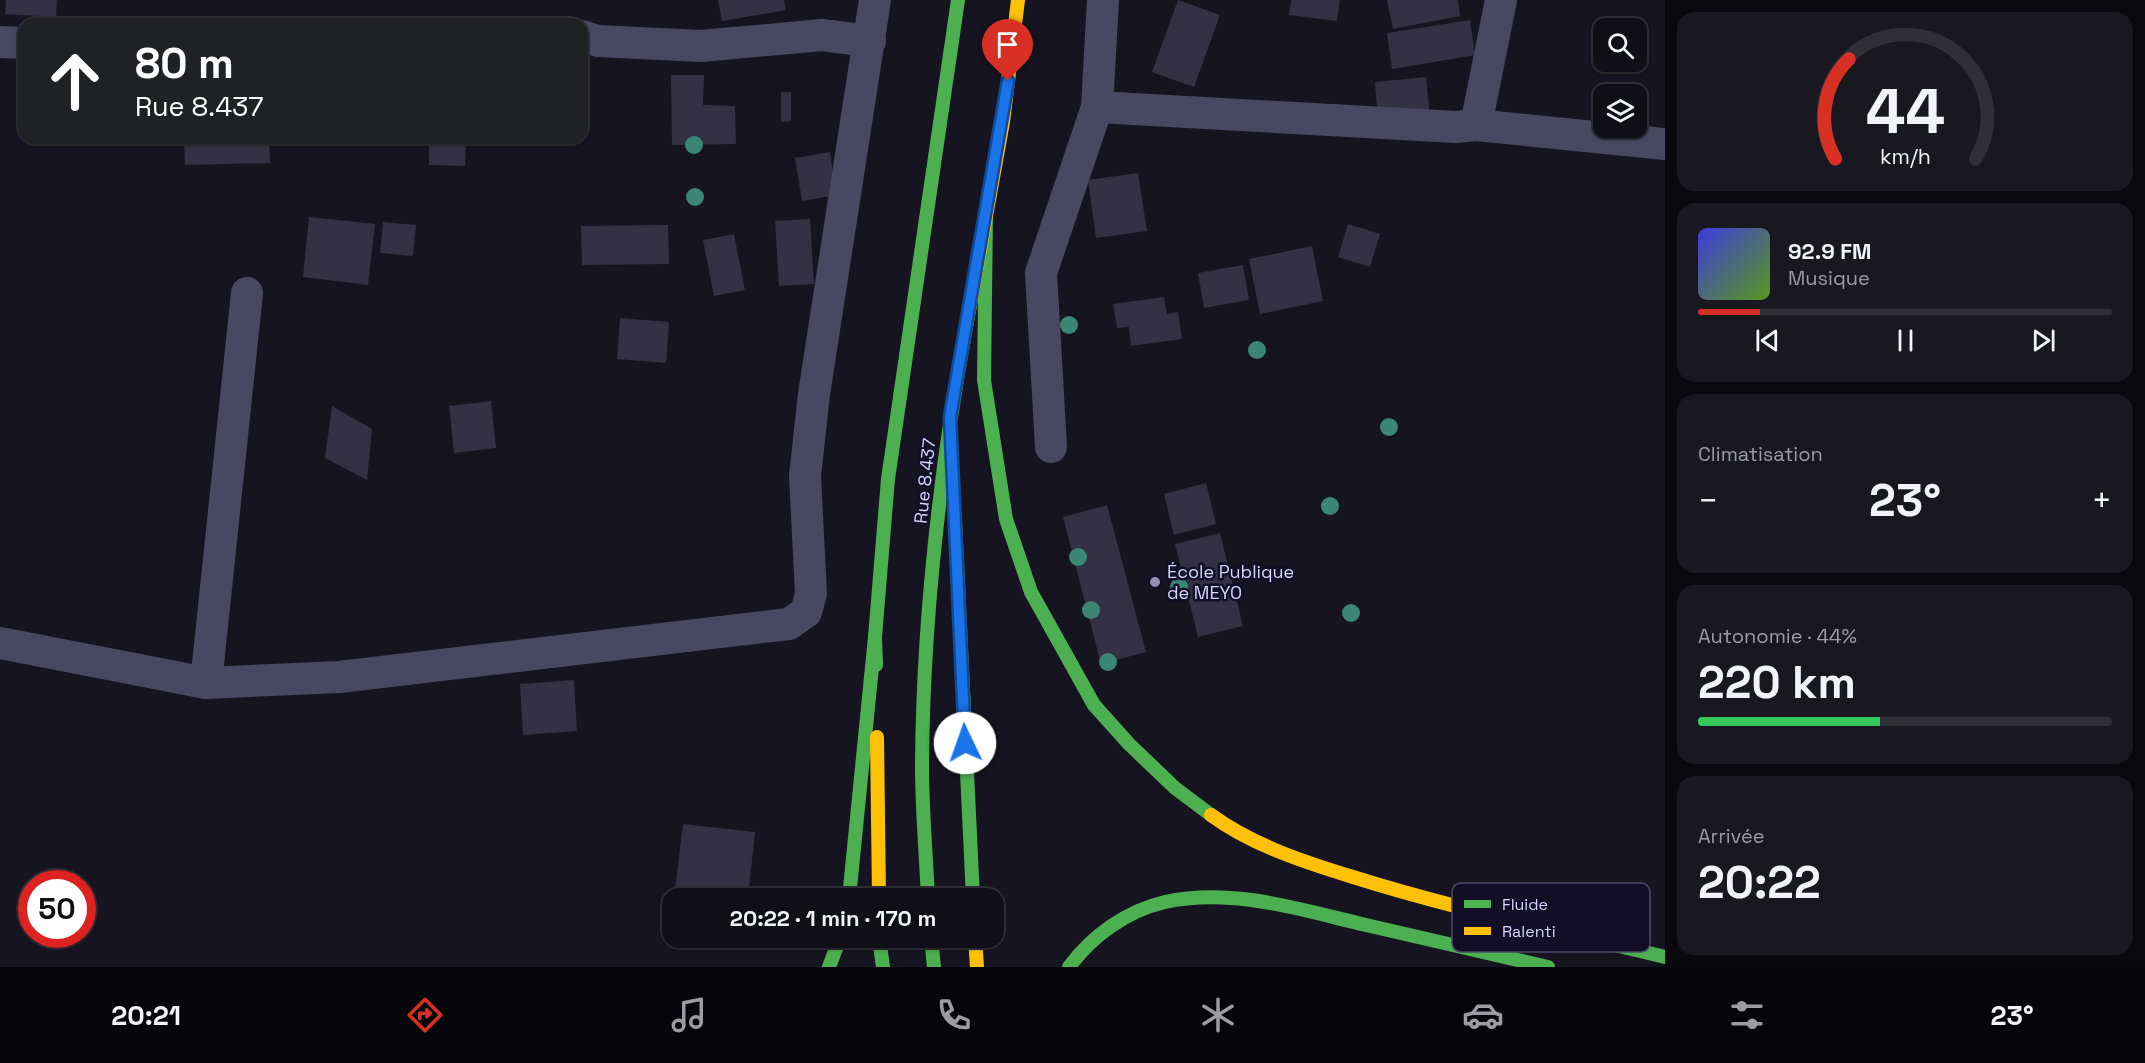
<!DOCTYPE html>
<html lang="fr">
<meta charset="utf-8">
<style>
:root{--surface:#100f18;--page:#191821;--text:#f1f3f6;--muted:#9c9ca2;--line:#302f37;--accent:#d93025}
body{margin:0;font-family:"Space Grotesk",sans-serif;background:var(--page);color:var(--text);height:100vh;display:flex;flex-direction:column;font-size:22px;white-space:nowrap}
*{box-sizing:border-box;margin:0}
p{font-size:20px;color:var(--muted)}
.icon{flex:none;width:33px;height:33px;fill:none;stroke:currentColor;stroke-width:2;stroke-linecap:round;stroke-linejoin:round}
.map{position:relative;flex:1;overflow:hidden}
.drawer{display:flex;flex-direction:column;gap:12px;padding:12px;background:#09080d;width:480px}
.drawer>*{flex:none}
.banner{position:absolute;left:18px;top:18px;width:570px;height:126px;border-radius:18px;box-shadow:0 2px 4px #0004,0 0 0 2px var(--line);background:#202124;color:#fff;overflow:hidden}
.buttons{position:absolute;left:1593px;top:18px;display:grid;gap:12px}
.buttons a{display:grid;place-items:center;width:54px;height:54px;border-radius:12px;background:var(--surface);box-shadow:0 2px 4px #0004,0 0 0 2px var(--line);font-size:30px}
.speed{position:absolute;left:18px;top:870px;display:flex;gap:12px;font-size:30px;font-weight:700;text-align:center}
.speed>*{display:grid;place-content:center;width:78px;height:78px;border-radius:50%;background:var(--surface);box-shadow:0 2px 4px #0004,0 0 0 2px var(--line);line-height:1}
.speed .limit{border:9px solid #d22;background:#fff;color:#111}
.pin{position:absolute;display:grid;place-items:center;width:51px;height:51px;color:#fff;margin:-62px -26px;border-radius:50% 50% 50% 0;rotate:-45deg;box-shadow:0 0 6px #0007}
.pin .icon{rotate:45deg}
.me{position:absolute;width:66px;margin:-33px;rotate:357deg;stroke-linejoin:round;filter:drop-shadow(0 0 4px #0008)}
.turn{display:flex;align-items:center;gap:21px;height:126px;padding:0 18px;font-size:27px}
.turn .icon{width:78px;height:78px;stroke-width:2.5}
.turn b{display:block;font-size:42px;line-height:51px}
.big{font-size:45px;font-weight:700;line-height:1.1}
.drawer .widget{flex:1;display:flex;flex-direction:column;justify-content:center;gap:9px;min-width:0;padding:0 21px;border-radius:18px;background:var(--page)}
.drawer .dial{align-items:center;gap:0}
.dial svg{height:156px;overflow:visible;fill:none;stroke:var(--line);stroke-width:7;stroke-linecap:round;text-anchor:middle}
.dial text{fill:var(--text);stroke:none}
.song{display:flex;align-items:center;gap:18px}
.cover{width:72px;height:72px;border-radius:9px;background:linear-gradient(135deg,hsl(240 70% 55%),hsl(90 70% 35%))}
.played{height:6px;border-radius:3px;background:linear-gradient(90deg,var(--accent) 15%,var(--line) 15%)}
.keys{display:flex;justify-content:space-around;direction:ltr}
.heat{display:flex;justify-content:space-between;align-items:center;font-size:33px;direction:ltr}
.charge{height:9px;border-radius:4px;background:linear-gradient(90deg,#34c759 44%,var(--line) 0)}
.trip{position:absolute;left:662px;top:888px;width:342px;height:60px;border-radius:18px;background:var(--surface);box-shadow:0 2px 4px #0004,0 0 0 2px var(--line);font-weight:700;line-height:60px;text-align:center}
.tab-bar{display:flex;height:96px;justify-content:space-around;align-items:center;background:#06060a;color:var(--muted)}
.tab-bar .icon{width:42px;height:42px}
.tab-bar .selected{color:var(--accent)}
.tab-bar b{font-size:27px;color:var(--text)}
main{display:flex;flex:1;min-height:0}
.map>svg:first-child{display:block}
.building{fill:#333143}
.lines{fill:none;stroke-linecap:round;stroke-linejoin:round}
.street{stroke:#484961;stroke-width:32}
.fast{stroke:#4caf50;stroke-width:14}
.slow{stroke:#ffc107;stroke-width:14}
.tree{fill:#3b8675}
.route-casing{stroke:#114b97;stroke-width:15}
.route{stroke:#1a73e8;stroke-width:10}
.poi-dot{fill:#9290b1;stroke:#110e26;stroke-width:2}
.labels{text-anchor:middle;stroke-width:5;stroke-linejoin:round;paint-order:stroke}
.street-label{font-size:18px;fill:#d6d3ff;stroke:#110e26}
.poi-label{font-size:18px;fill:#d6d3ff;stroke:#110e26;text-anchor:start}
.key{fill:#110e26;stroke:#4c4967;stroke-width:1.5}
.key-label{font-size:16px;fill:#d6d3ff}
</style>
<main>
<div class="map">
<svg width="1665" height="967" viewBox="0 0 1665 967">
<rect width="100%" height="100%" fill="#151420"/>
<!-- building -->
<g class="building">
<polygon points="6,0 57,0 56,17 5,14"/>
<polygon points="718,0 784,0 786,10 722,21"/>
<polygon points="1178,0 1220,15 1194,87 1152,72"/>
<polygon points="1291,0 1340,0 1337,21 1289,15"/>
<polygon points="1387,0 1458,0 1460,16 1393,29"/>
<polygon points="1470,20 1475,55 1392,69 1387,33"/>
<polygon points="671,75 704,75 703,105 735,106 736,144 672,145"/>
<polygon points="1426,77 1430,118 1378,122 1375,82"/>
<polygon points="781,92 791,92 791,121 781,122"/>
<polygon points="184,138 269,138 270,163 185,165"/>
<polygon points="429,138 466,138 465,166 429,165"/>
<polygon points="830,152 836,195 802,201 795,158"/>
<polygon points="1138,173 1147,231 1096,238 1088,180"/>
<polygon points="309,217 375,224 368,285 303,277"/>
<polygon points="810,219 814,284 779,286 775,221"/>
<polygon points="383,222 416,225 413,256 380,253"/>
<polygon points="1348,224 1380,234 1370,267 1338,257"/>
<polygon points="668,225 669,264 582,265 581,226"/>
<polygon points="734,234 745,290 714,296 703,240"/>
<polygon points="1312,246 1323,301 1260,314 1249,259"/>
<polygon points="1243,265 1249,300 1204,308 1198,273"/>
<polygon points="1164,297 1167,314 1178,312 1182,339 1131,346 1129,327 1117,328 1113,304"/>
<polygon points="620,318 669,322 666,363 617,359"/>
<polygon points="491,401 496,448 454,453 449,406"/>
<polygon points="332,406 372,429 367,480 325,458"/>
<polygon points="1206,483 1216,524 1174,535 1164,494"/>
<polygon points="1107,505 1146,652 1101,664 1063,517"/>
<polygon points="1220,533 1243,626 1198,637 1175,544"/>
<polygon points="574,680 577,731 523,735 520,684"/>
<polygon points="683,824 755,832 748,898 674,898"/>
</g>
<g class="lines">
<!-- street -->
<g class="street">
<polyline points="582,36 598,41 701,46 822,35 870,41"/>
<polyline points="0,42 24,43"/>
<polyline points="1097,107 1456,127 1476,125 1665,144"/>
<polyline points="1476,125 1501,0"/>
<polyline points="1051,447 1041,273 1097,107 1103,0"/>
<polyline points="0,643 206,683 339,677 789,624 806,612 811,594 805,476 814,394 875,0"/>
<polyline points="206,683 247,293"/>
</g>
<!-- fast -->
<g class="fast">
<polyline points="986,214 984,380 1006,519 1031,592 1094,705 1129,744 1175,788 1211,815"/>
<polyline points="955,520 973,898"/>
<polyline points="876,665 875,637 888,479 958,0"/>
<polyline points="849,898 875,637"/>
<path d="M928,898C926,854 922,810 922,766C923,619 940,471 966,327"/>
<polyline points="1565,933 1665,957"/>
<polyline points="879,938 883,967"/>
<polyline points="931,938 934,967"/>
<polyline points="829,967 840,938"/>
<path d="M1069,967C1092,936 1126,911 1165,902C1231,887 1302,910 1366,925C1427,939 1487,953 1548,967"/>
</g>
<!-- slow -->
<g class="slow">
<polyline points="966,327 1003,122 1018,0"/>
<polyline points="877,737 879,898"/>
<path d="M1211,815C1252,845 1304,862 1353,877C1423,899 1494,916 1565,933"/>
<polyline points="975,938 977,967"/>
</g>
</g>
<!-- trees -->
<g class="tree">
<circle cx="694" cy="145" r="9"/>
<circle cx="695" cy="197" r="9"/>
<circle cx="1069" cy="325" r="9"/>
<circle cx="1257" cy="350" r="9"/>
<circle cx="1389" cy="427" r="9"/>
<circle cx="1330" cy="506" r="9"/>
<circle cx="1078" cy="557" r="9"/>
<circle cx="1179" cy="587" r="9"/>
<circle cx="1091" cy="610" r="9"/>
<circle cx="1351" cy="613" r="9"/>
<circle cx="1108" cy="662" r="9"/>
</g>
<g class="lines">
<defs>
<polyline id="route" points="965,743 950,417 1008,81"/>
</defs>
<!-- route casing -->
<use href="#route" class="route-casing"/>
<!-- route -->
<use href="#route" class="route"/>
</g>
<!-- markers -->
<circle class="poi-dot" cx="1155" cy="582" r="6"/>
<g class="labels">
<!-- street labels -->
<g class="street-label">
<text transform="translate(925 481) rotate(-84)" y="6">Rue 8.437</text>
</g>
<!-- poi labels -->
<g class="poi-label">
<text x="1167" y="578">École Publique<tspan x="1167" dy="21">de MEYO</tspan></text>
</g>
</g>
<!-- legend -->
<rect x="1452" y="883" width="198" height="69" rx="9" class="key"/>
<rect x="1464" y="900" width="27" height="8" fill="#4caf50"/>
<rect x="1464" y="927" width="27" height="8" fill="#ffc107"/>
<g class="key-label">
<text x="1502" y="910">Fluide</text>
<text x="1502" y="937">Ralenti</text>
</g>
</svg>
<div class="buttons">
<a><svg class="icon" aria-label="search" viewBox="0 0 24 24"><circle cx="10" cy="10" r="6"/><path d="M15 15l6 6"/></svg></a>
<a><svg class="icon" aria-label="layers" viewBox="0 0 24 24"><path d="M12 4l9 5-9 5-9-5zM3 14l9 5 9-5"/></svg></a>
</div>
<div class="speed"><div class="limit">50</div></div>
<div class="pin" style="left:1008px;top:81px;background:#d93025"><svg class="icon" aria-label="arrive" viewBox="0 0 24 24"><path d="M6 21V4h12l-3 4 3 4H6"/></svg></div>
<svg class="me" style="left:965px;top:743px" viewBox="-20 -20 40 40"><circle r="19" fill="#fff"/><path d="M0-13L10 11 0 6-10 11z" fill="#1a73e8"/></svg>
<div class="trip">20:22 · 1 min · 170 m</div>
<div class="banner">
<div class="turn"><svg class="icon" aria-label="ahead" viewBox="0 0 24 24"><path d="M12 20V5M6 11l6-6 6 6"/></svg><div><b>80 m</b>Rue 8.437</div></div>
</div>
</div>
<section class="drawer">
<div class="widget dial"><svg viewBox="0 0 100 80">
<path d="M14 69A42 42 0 1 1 86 69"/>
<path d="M14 69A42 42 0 0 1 21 18" stroke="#d93025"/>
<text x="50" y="56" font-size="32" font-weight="700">44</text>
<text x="50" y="72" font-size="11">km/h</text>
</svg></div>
<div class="widget">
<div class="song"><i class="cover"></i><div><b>92.9 FM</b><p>Musique</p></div></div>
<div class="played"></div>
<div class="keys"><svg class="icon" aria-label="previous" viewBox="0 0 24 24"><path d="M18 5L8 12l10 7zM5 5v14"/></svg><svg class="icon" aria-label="pause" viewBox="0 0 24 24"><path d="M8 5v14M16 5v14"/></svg><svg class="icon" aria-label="next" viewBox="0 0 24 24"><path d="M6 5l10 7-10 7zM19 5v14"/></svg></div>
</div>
<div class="widget"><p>Climatisation</p>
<div class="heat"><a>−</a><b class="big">23°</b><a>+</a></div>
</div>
<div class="widget"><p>Autonomie · 44%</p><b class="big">220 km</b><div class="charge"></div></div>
<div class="widget"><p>Arrivée</p><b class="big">20:22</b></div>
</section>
</main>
<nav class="tab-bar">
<b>20:21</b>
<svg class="icon selected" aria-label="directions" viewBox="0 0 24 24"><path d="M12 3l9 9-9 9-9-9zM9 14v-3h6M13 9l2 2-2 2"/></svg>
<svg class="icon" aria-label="music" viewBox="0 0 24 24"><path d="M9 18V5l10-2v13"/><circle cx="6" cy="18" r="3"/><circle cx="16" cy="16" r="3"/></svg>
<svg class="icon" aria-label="phone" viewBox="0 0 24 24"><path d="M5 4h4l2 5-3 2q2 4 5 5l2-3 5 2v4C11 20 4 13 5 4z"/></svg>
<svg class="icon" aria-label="climate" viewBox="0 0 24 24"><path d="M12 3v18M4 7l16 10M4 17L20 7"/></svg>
<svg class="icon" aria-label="car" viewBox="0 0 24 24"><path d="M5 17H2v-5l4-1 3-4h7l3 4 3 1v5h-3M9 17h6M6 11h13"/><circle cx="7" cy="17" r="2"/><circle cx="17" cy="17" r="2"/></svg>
<svg class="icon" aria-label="filters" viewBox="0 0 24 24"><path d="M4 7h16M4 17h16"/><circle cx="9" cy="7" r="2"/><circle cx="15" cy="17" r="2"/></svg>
<b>23°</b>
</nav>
